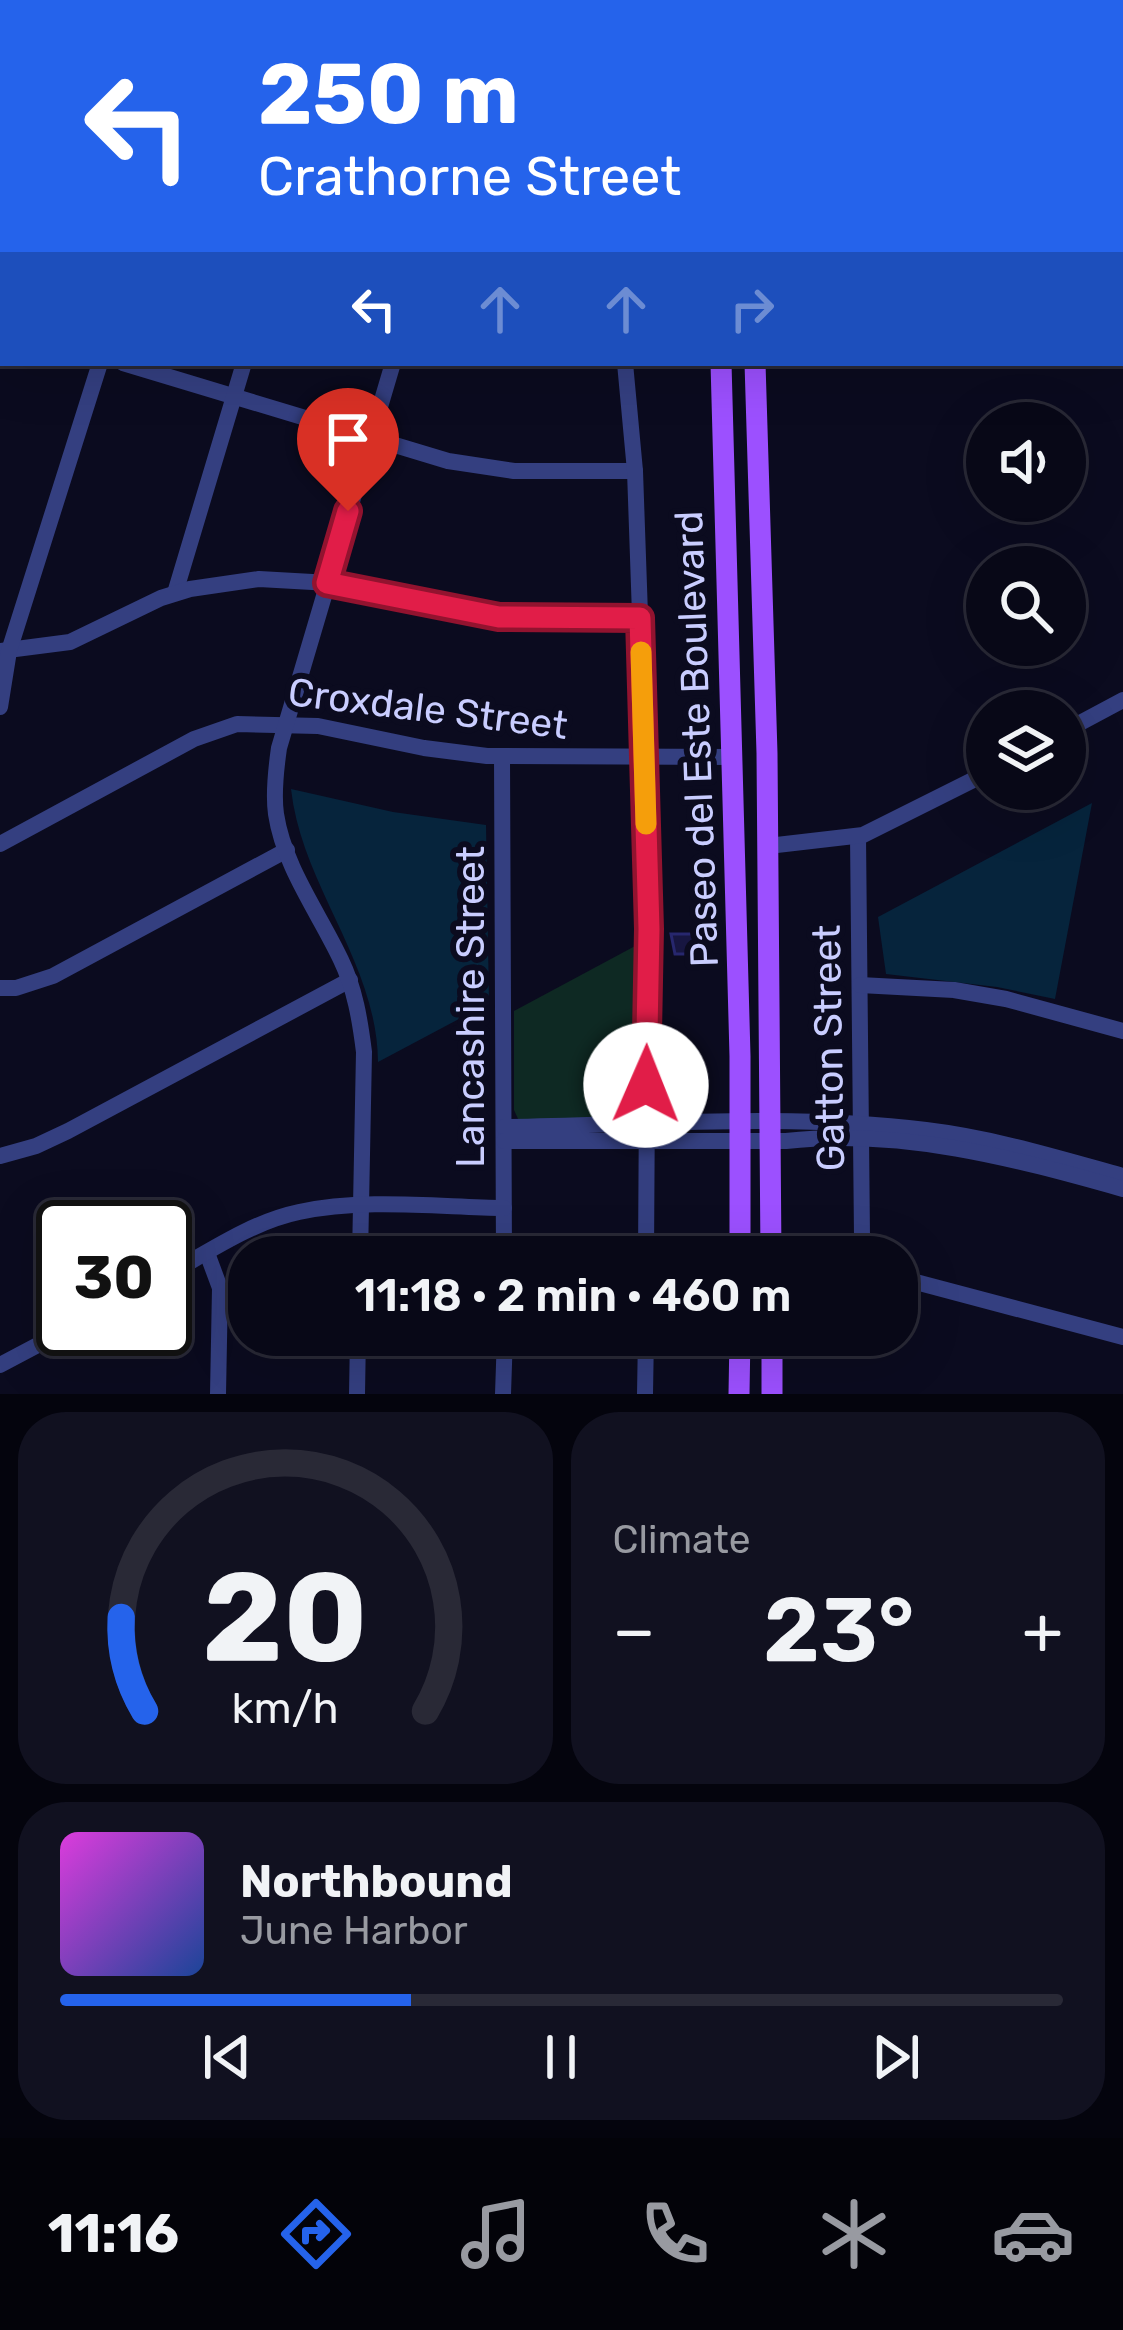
<!DOCTYPE html>
<meta charset="utf-8">
<style>
:root{--surface:#080817;--page:#111120;--text:#f1f3f6;--muted:#989aa1;--line:#292936;--accent:#2563eb}
body{margin:0;font-family:Rubik,sans-serif;background:var(--page);color:var(--text);height:100vh;display:flex;flex-direction:column;font-size:45px;white-space:nowrap}
*{box-sizing:border-box;margin:0}
p{font-size:39px;color:var(--muted)}
.icon{flex:none;width:66px;height:66px;fill:none;stroke:currentColor;stroke-width:2;stroke-linecap:round;stroke-linejoin:round}
.map{position:relative;height:1394px;overflow:hidden}
.details{display:flex;flex-direction:column;gap:18px;padding:18px;background:#04040d;flex:1}
.details>*{flex:none}
.top-card{position:absolute;left:0px;top:0px;width:1125px;height:366px;box-shadow:0 12px 48px #0002,0 0 0 3px var(--line);background:#2563eb;color:#fff;overflow:hidden}
.controls{position:absolute;left:966px;top:402px;display:grid;gap:24px}
.controls a{display:grid;place-items:center;width:120px;height:120px;border-radius:50%;background:var(--surface);box-shadow:0 12px 48px #0002,0 0 0 3px var(--line);font-size:60px}
.speed{position:absolute;left:36px;top:1200px;display:flex;gap:24px;font-size:60px;font-weight:700;text-align:center}
.speed>*{display:grid;place-content:center;width:156px;height:156px;border-radius:50%;background:var(--surface);box-shadow:0 12px 48px #0002,0 0 0 3px var(--line);line-height:1}
.speed .limit{border:6px solid #111;border-radius:18px;background:#fff;color:#111}
.pin{position:absolute;display:grid;place-items:center;width:102px;height:102px;color:#fff;margin:-123px -51px;border-radius:50% 50% 50% 0;rotate:-45deg;box-shadow:0 0 12px #0007}
.pin .icon{rotate:45deg}
.me{position:absolute;width:132px;margin:-66px;rotate:1deg;stroke-linejoin:round;filter:drop-shadow(0 0 9px #0008)}
.turn{display:flex;align-items:center;gap:42px;height:252px;padding:0 60px;font-size:54px}
.turn .icon{width:156px;height:156px;stroke-width:2.5}
.turn b{display:block;font-size:84px;line-height:102px}
.lanes{display:flex;align-items:center;height:114px;padding:0 60px;background:#0003;justify-content:center;gap:60px;direction:ltr}
.lanes .off{opacity:.35}
.big{font-size:90px;font-weight:600;line-height:1.1}
.details .card{flex:1;display:flex;flex-direction:column;justify-content:center;gap:18px;min-width:0;padding:0 42px;border-radius:48px;background:var(--page)}
.details .dial{align-items:center;gap:0}
.dial svg{height:312px;overflow:visible;fill:none;stroke:var(--line);stroke-width:7;stroke-linecap:round;text-anchor:middle}
.dial text{fill:var(--text);stroke:none}
.song{display:flex;align-items:center;gap:36px}
.cover{width:144px;height:144px;border-radius:18px;background:linear-gradient(135deg,hsl(300 70% 55%),hsl(220 70% 35%))}
.played{height:12px;border-radius:6px;background:linear-gradient(90deg,var(--accent) 35%,var(--line) 35%)}
.keys{display:flex;justify-content:space-around;direction:ltr}
.heat{display:flex;justify-content:space-between;align-items:center;font-size:66px;direction:ltr}
.details .tiles{flex:1;display:grid;gap:18px;grid-template-columns:1fr 1fr}
.card:last-child{grid-column:span 2}
.trip{position:absolute;left:228px;top:1236px;width:690px;height:120px;border-radius:48px;background:var(--surface);box-shadow:0 12px 48px #0002,0 0 0 3px var(--line);font-weight:600;line-height:120px;text-align:center}
.tabs{display:flex;height:192px;justify-content:space-around;align-items:center;background:#030309;color:var(--muted)}
.tabs .icon{width:84px;height:84px}
.tabs .on{color:var(--accent)}
.tabs b{font-size:54px;color:var(--text)}
.map>svg:first-child{display:block}
.green{fill:#0e2923}
.water{fill:#06243c}
.building{fill:#171641;stroke:#27276e;stroke-width:3}
.lines{fill:none;stroke-linecap:round;stroke-linejoin:round}
.minor{stroke:#343f80;stroke-width:16}
.major{stroke:#9c50ff;stroke-width:21}
.route-casing{stroke:#92132f;stroke-width:30}
.route{stroke:#e11d48;stroke-width:21}
.slow{stroke:#f59e0b;stroke-width:21}
.labels{text-anchor:middle;stroke-width:12;stroke-linejoin:round;paint-order:stroke}
.street-label{font-size:39px;fill:#c9cdff;stroke:#0b0b1f}
</style>
<div class="map">
<svg width="1123" height="1394" viewBox="0 0 1123 1394">
<rect width="100%" height="100%" fill="#0b0b1f"/>
<!-- green -->
<polygon class="green" points="637,945 639,1108 634,1119 519,1121 514,1110 514,1011"/>
<!-- water -->
<g class="water">
<path d="M291,789L393,812L486,825L489,1003L378,1062C377,962 302,887 291,789Z"/>
<polygon points="1092,803 1055,999 997,987 886,974 878,917"/>
</g>
<!-- building -->
<polygon class="building" points="671,934 706,934 706,954 675,954"/>
<g class="lines">
<!-- minor -->
<g class="minor">
<polyline points="188,0 198,3"/>
<polyline points="256,0 266,3"/>
<polyline points="841,0 843,3"/>
<polyline points="56,3 57,0"/>
<polyline points="354,3 355,0"/>
<polyline points="1122,38 1123,39"/>
<polyline points="1122,179 1123,179"/>
<polyline points="0,189 3,179"/>
<polyline points="1122,199 1123,199"/>
<polyline points="0,326 3,327"/>
<polyline points="123,363 448,461 514,471 635,471"/>
<polyline points="625,363 635,471 645,759 648,929 646,1257"/>
<polyline points="175,593 244,363"/>
<polyline points="0,651 70,642 161,598 190,589 259,579 348,584 499,617 640,618"/>
<polyline points="0,707 9,651 100,363"/>
<polyline points="1065,731 1123,700"/>
<polyline points="502,757 504,1257"/>
<polyline points="858,836 862,1237 867,1257"/>
<polyline points="0,844 194,739 237,724 318,726 424,748 487,756 733,757"/>
<polyline points="768,846 863,835 987,773"/>
<polyline points="860,985 954,990 1006,999 1123,1031"/>
<polyline points="0,988 16,988 53,976 287,850"/>
<path d="M504,1127C644,1125 787,1113 926,1130C993,1138 1058,1158 1123,1176"/>
<path d="M504,1141H786C901,1128 1013,1158 1123,1189"/>
<polyline points="0,1156 36,1146 68,1131 350,980"/>
<polyline points="207,1253 220,1288 218,1394"/>
<path d="M360,1257L364,1052C360,1020 355,989 341,960C319,913 284,867 276,814C273,793 276,769 279,748L393,363"/>
<path d="M165,1276C207,1253 251,1222 299,1212C364,1198 438,1207 504,1208"/>
<polyline points="897,1277 1123,1337"/>
<polyline points="0,1365 68,1329"/>
<polyline points="357,1394 358,1335"/>
<polyline points="503,1394 505,1335"/>
<polyline points="645,1394 646,1335"/>
</g>
<!-- major -->
<g class="major">
<polyline points="713,0 713,3"/>
<polyline points="744,0 744,3"/>
<polyline points="721,363 740,1056 740,1257"/>
<polyline points="755,363 767,753 771,1257"/>
<polyline points="739,1394 740,1335"/>
<polyline points="772,1394 772,1335"/>
</g>
</g>
<g class="lines">
<defs>
<polyline id="route" points="348,511 327,583 499,617 640,618 649,929 646,1085"/>
</defs>
<!-- route casing -->
<use href="#route" class="route-casing"/>
<!-- route -->
<use href="#route" class="route"/>
<!-- slow -->
<polyline class="slow" points="641,652 646,824"/>
</g>
<g class="labels">
<!-- street labels -->
<g class="street-label">
<text transform="translate(428 708) rotate(7)" y="14">Croxdale Street</text>
<text transform="translate(696 739) rotate(-92)" y="14">Paseo del Este Boulevard</text>
<text transform="translate(470 1007) rotate(-90)" y="14">Lancashire Street</text>
<text transform="translate(828 1048) rotate(-91)" y="14">Gatton Street</text>
</g>
</g>
</svg>
<div class="controls">
<a><svg class="icon" aria-label="sound" viewBox="0 0 24 24"><path d="M4 9h4l5-4v14l-5-4H4zM17 9q2 3 0 6"/></svg></a>
<a><svg class="icon" aria-label="search" viewBox="0 0 24 24"><circle cx="10" cy="10" r="6"/><path d="M15 15l6 6"/></svg></a>
<a><svg class="icon" aria-label="layers" viewBox="0 0 24 24"><path d="M12 4l9 5-9 5-9-5zM3 14l9 5 9-5"/></svg></a>
</div>
<div class="speed"><div class="limit">30</div></div>
<div class="pin" style="left:348px;top:511px;background:#d93025"><svg class="icon" aria-label="arrive" viewBox="0 0 24 24"><path d="M6 21V4h12l-3 4 3 4H6"/></svg></div>
<svg class="me" style="left:646px;top:1085px" viewBox="-20 -20 40 40"><circle r="19" fill="#fff"/><path d="M0-13L10 11 0 6-10 11z" fill="#e11d48"/></svg>
<div class="trip">11:18 · 2 min · 460 m</div>
<div class="top-card">
<div class="turn"><svg class="icon" aria-label="left" viewBox="0 0 24 24"><path d="M17 20v-9H6M10 6l-5 5 5 5"/></svg><div><b>250 m</b>Crathorne Street</div></div>
<div class="lanes"><svg class="icon" aria-label="left" viewBox="0 0 24 24"><path d="M17 20v-9H6M10 6l-5 5 5 5"/></svg><svg class="icon off" aria-label="ahead" viewBox="0 0 24 24"><path d="M12 20V5M6 11l6-6 6 6"/></svg><svg class="icon off" aria-label="ahead" viewBox="0 0 24 24"><path d="M12 20V5M6 11l6-6 6 6"/></svg><svg class="icon off" aria-label="right" viewBox="0 0 24 24"><path d="M7 20v-9h11M14 6l5 5-5 5"/></svg></div>
</div>
</div>
<section class="details">
<div class="tiles">
<div class="card dial"><svg viewBox="0 0 100 80">
<path d="M14 69A42 42 0 1 1 86 69"/>
<path d="M14 69A42 42 0 0 1 8 45" stroke="#2563eb"/>
<text x="50" y="56" font-size="32" font-weight="700">20</text>
<text x="50" y="72" font-size="11">km/h</text>
</svg></div>
<div class="card"><p>Climate</p>
<div class="heat"><a>−</a><b class="big">23°</b><a>+</a></div>
</div>
<div class="card">
<div class="song"><i class="cover"></i><div><b>Northbound</b><p>June Harbor</p></div></div>
<div class="played"></div>
<div class="keys"><svg class="icon" aria-label="previous" viewBox="0 0 24 24"><path d="M18 5L8 12l10 7zM5 5v14"/></svg><svg class="icon" aria-label="pause" viewBox="0 0 24 24"><path d="M8 5v14M16 5v14"/></svg><svg class="icon" aria-label="next" viewBox="0 0 24 24"><path d="M6 5l10 7-10 7zM19 5v14"/></svg></div>
</div>
</div>
</section>
<nav class="tabs">
<b>11:16</b>
<svg class="icon on" aria-label="directions" viewBox="0 0 24 24"><path d="M12 3l9 9-9 9-9-9zM9 14v-3h6M13 9l2 2-2 2"/></svg>
<svg class="icon" aria-label="music" viewBox="0 0 24 24"><path d="M9 18V5l10-2v13"/><circle cx="6" cy="18" r="3"/><circle cx="16" cy="16" r="3"/></svg>
<svg class="icon" aria-label="phone" viewBox="0 0 24 24"><path d="M5 4h4l2 5-3 2q2 4 5 5l2-3 5 2v4C11 20 4 13 5 4z"/></svg>
<svg class="icon" aria-label="climate" viewBox="0 0 24 24"><path d="M12 3v18M4 7l16 10M4 17L20 7"/></svg>
<svg class="icon" aria-label="car" viewBox="0 0 24 24"><path d="M5 17H2v-5l4-1 3-4h7l3 4 3 1v5h-3M9 17h6M6 11h13"/><circle cx="7" cy="17" r="2"/><circle cx="17" cy="17" r="2"/></svg>
</nav>
